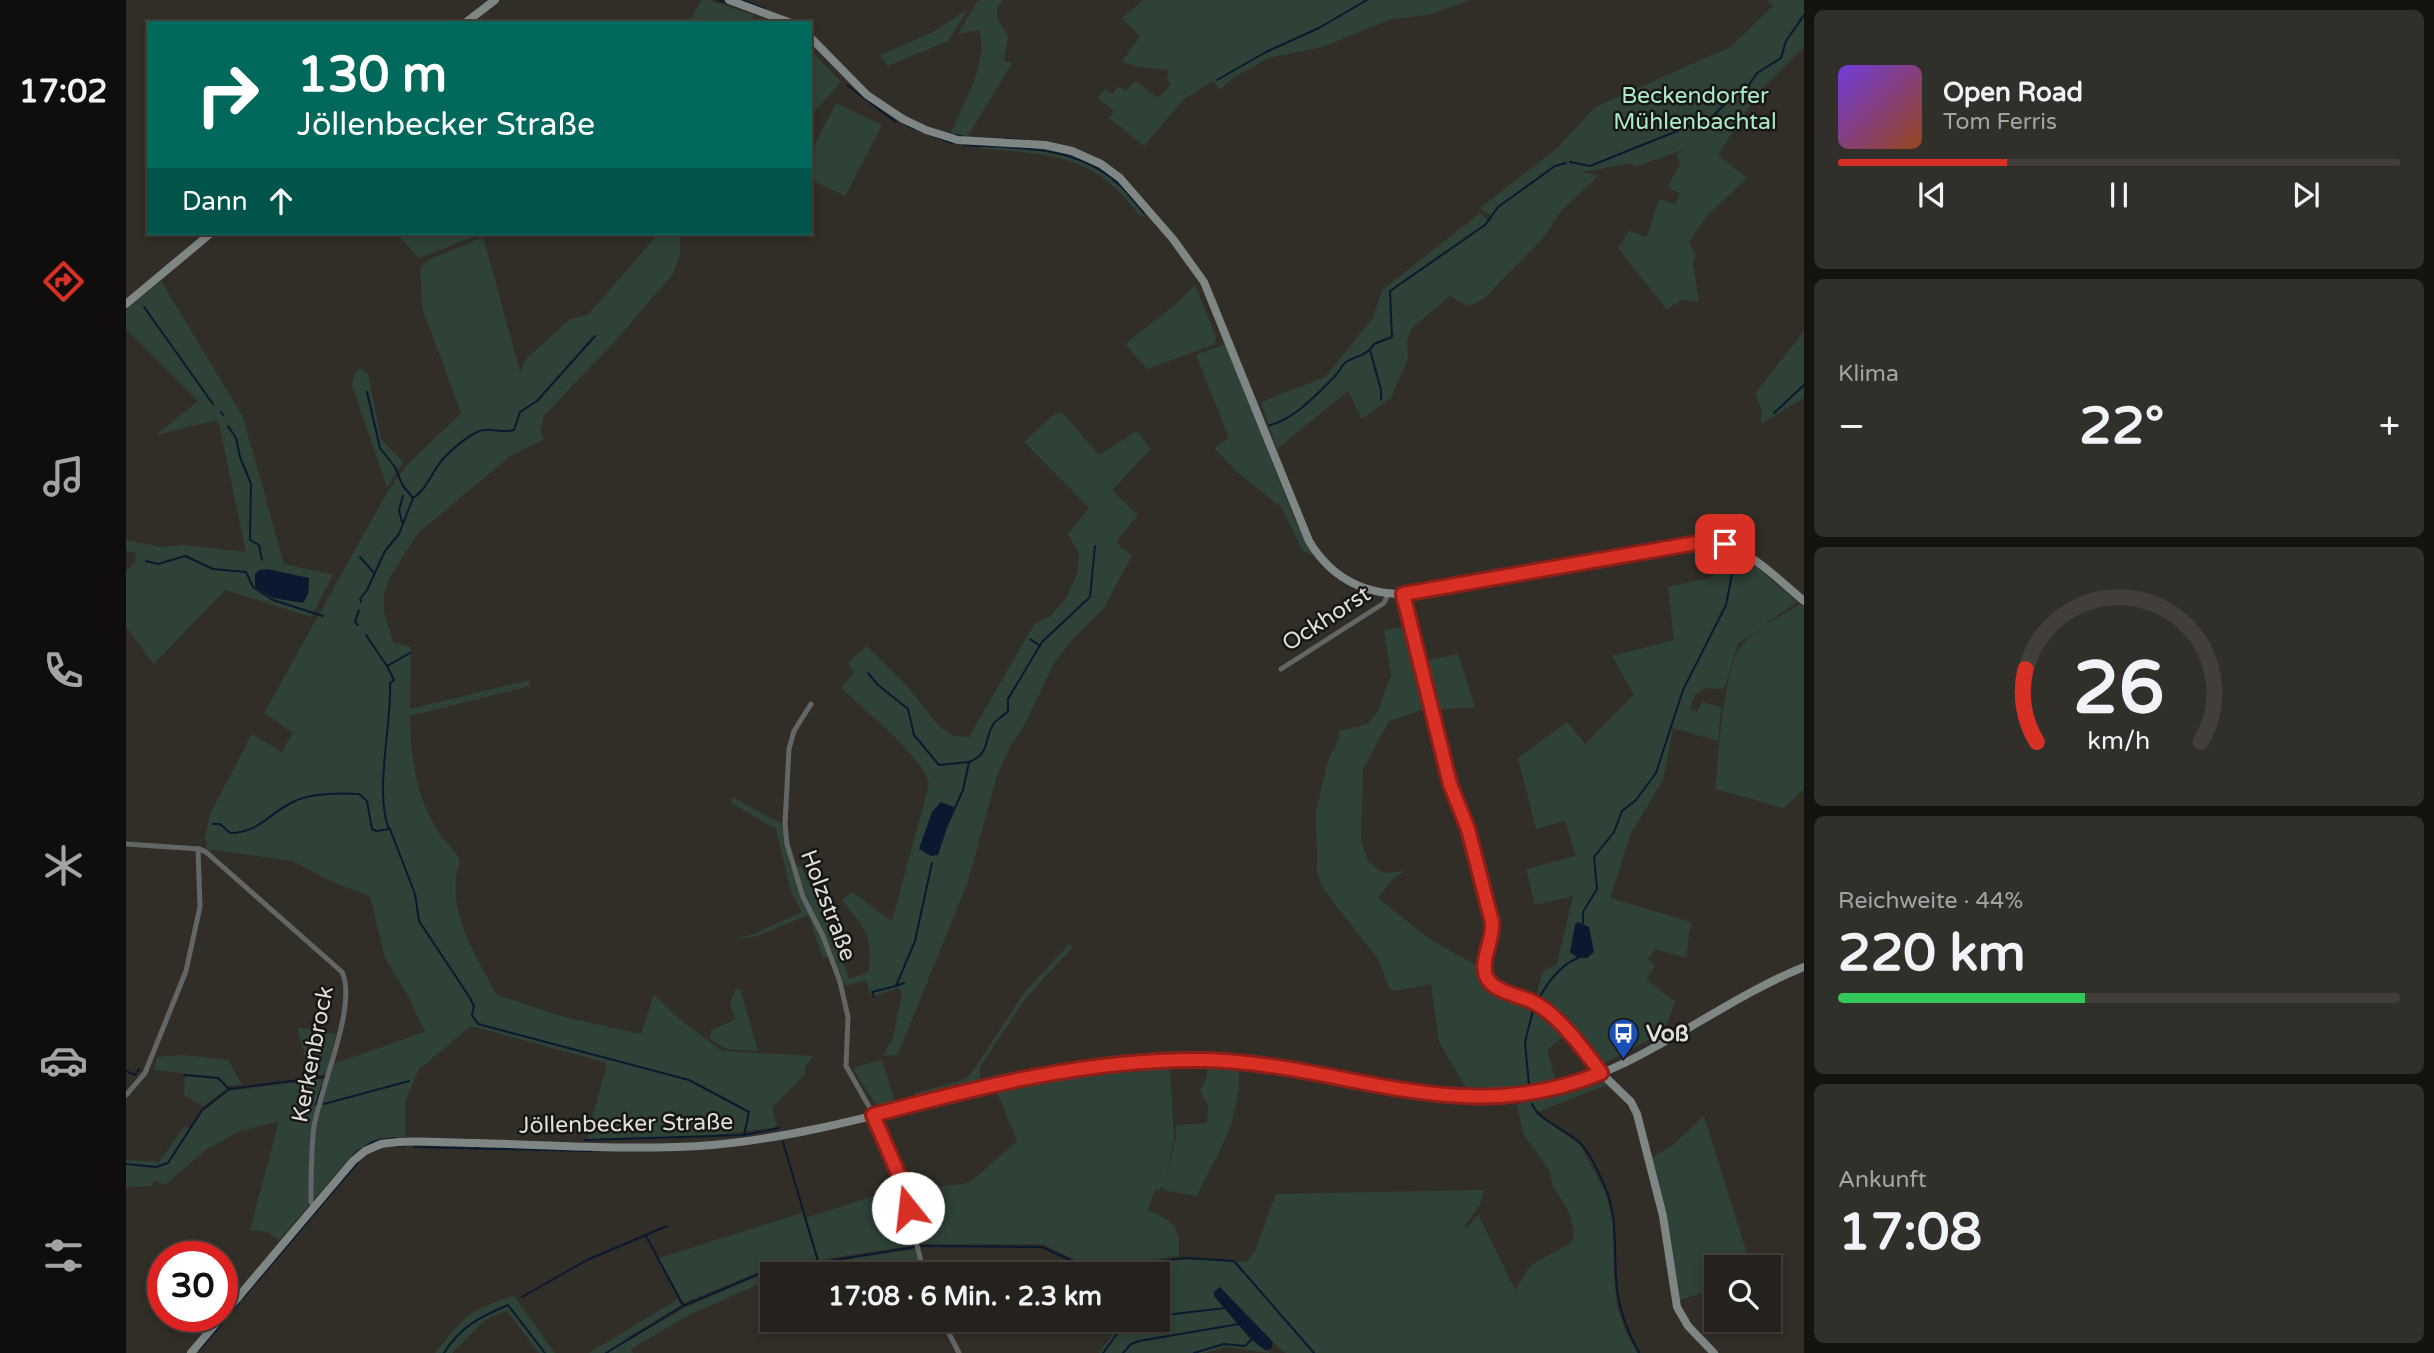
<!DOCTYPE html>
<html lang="de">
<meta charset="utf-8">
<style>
:root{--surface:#25221d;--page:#312f2a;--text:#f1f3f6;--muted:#a3a4a4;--line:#423f3b;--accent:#d93025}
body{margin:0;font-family:"Varela Round",sans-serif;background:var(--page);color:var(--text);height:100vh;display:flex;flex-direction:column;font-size:26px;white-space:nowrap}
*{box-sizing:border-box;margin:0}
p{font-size:23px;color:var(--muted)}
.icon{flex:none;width:38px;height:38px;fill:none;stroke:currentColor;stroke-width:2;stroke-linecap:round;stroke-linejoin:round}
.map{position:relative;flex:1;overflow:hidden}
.panel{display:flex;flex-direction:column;gap:10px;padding:10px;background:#141310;width:630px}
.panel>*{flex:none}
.hud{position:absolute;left:21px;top:21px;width:665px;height:214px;border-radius:0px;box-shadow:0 4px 10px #0003,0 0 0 2px var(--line);background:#00695c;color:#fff;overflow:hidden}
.tools{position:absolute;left:1578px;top:1255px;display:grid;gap:14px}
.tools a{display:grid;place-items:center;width:77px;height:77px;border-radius:0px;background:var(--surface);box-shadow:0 4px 10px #0003,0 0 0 2px var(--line);font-size:35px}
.speed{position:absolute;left:21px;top:1241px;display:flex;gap:14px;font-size:35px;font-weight:700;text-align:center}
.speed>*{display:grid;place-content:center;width:91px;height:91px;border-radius:50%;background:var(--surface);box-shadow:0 4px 10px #0003,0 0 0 2px var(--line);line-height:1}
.speed .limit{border:10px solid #d22;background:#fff;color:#111}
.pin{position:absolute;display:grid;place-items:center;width:60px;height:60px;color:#fff;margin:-30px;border-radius:14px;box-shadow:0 4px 10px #0006}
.me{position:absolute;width:77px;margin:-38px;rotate:344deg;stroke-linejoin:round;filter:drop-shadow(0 0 5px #0008)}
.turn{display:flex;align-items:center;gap:24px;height:147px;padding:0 35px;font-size:32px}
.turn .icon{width:91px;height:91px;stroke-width:2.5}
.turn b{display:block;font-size:49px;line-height:60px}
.then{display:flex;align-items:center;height:66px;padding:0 35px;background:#0003;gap:14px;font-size:26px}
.big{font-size:52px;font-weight:800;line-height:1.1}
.panel .widget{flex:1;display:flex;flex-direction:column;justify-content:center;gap:10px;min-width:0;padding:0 24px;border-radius:10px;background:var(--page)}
.panel .dial{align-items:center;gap:0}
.dial svg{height:182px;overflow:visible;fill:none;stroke:var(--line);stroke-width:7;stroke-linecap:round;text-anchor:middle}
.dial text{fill:var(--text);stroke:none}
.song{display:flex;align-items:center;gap:21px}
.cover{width:84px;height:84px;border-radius:10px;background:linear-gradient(135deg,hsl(260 70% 55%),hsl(20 70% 35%))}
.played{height:7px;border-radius:4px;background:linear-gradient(90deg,var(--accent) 30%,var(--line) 30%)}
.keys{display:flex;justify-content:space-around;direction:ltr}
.heat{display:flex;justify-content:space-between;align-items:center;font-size:38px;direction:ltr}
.charge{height:10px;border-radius:5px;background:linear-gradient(90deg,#34c759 44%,var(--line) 0)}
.trip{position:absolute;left:634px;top:1262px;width:410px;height:70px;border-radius:0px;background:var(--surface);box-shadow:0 4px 10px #0003,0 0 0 2px var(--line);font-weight:800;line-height:70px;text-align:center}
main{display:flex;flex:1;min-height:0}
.dock{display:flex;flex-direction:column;width:126px;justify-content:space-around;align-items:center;background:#0f0e0c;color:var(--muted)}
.dock .icon{width:49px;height:49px}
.dock .selected{color:var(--accent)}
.dock b{font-size:32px;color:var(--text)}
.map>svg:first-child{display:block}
.green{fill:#2f4237;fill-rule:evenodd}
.water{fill:#0a1930}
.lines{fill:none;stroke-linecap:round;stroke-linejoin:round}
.stream{stroke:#0a1930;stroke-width:2}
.street{stroke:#626766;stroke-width:5}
.secondary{stroke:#7f8785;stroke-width:8}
.route-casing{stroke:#8d1f18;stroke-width:18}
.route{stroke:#d93025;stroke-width:12}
.labels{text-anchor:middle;stroke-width:5;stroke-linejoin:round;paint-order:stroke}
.park-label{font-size:23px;fill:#aaeac8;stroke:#171613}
.street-label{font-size:23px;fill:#e0ded9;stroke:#171613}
.poi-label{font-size:23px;font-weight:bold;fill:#e0ded9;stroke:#171613;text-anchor:start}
</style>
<main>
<nav class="dock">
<b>17:02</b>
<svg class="icon selected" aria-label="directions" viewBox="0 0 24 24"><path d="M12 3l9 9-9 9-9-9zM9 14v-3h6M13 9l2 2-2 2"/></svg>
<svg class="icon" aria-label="music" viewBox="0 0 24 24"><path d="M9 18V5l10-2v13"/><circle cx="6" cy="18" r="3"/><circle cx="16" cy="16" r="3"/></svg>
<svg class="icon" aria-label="phone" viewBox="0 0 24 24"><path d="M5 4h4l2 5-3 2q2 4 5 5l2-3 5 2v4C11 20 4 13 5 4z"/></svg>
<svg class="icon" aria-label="climate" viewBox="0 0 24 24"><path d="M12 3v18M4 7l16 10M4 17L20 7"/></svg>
<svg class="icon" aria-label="car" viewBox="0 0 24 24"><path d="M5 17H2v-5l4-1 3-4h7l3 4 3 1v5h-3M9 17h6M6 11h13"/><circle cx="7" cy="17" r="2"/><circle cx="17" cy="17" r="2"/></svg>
<svg class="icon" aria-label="filters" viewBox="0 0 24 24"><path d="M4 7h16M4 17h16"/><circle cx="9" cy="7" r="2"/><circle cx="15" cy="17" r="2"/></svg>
</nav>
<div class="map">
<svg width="1678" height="1353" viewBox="0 0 1678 1353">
<rect width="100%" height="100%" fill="#312e27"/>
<!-- green -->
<g class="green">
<polygon points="575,0 582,0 628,15 625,23 563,23"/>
<path d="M852,0H877L873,6H871L872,20L882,36L878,61L886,63L842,136L825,133C837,103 863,63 853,30L832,34Z"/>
<polygon points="1017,0 1344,0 1306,14 1263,20 1196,47 1142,58 1107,78 1094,90 1087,81 1058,99 1018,146 983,118 988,111 972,98 979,89 987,94 993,86 1000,91 1009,81 1032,98 1045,84 1041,80 1042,70 1014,67 996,62 1014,36 996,18"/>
<path d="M1642,0H1678V47L1634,91L1592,155L1621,178L1580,217L1563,242L1569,254L1567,264L1573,302L1556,299L1541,310L1492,248L1503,231L1521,237L1533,199L1549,205L1554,194L1542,187L1554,163L1551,155L1560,149L1508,167L1507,164C1489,163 1474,172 1455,171L1472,176L1435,211L1418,237L1360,297L1343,307L1324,296L1286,328L1281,340L1282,358L1265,398L1236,419L1222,391L1151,449L1135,402L1199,377L1247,318L1256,290L1354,213L1364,222L1366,217L1354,208L1430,149L1469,107L1604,47L1647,6Z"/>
<polygon points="841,10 822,41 762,66 754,55 805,33"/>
<polygon points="684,49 715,82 684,116"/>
<polygon points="710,103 756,125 719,196 684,179 684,154"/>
<path d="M855,144C938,148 964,150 1021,213L1015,217C1005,205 994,191 981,181C946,152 897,153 854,148Z"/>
<polygon points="269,233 357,233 293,258"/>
<path d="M533,233H554V254L547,274L490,340L418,416L414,431L418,439L383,457L292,533L264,577L258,593V612L267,642L285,647L284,709L404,680V686L284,716C285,760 290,802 317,838C323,846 330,851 334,860C318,908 349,954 371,995L438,1017L515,1034L528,994L551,1017L596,1051L688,1056L679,1067V1074L646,1107L651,1127L581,1136L461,1139L481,1063L345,1026L292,1070L279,1103V1137L254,1138L230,1150L153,1240L141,1232L124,1230L153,1121L114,1131L80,1150L39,1185L28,1180L26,1186L0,1187V1160L33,1162L59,1126L65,1129L77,1111L103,1091L197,1079L189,1106H195L209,1063L299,1032L282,996L259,958L244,896L204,881L167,861L80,849L81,840H78L85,812L126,734L156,752L167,733L138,713L262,491L281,465L335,413L296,307L294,268L301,261L357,237L394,372L400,359L444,319L462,315Z"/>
<path d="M35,281L117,417L158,564L207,575L185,617L99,590L28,664L0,627V571L9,563L10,553L0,551V540L35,547L58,545L120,552L93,424L90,420L30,435L72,401L0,329V310ZM183,578L182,594C156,602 152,600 129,587Z"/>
<polygon points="1069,285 1090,337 1089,344 1021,369 999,344 1050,304"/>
<polygon points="1678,331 1678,398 1635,424 1636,411 1629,394"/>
<polygon points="1100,344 1167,516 1188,556 1176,550 1156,508 1111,472 1088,448 1103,438 1070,355"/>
<polygon points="235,368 242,374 255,439 277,462 261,487 226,385 228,375"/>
<path d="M936,412L973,455L1011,431L1025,449L986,490L1012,515L991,541L994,547L1006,555L978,608L947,639L928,663L898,726L885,745L871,776L841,884L781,1032L771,1055L757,1056L767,1038L776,993L773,988L745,997L740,980L718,986L707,956L697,958L682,915L629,937L607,939L628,934L676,912L665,892L650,829L605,803L606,797L656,824L664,868L675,866L708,935L723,979L743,972C746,931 741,932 716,900L726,892L766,921L803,785C798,757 737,709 715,688L728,673L722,663L741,646L780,685L812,725L828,736L843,737L909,623L924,616L940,598L951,575L953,553L942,534L963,508L898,442L927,415Z"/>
<polygon points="1599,550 1627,564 1671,602 1612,644 1598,689 1578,688 1568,696 1564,709 1571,712 1576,702 1595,707 1592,741 1547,728 1537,780 1505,833 1484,898 1565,922 1560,958 1529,949 1522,959 1529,966 1520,979 1549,1002 1538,1032 1477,1064 1424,1007 1410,997 1416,972 1431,964 1447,896 1409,905 1400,869 1450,856 1439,821 1410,829 1392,758 1441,722 1459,744 1508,695 1486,656 1548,640 1542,587 1586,577"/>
<path d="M1674,604L1678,607V789L1658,808L1589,789C1593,758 1597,666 1616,645C1631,628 1655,616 1674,604Z"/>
<polygon points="1283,626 1305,707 1263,721 1237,769 1235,842 1242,861 1249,867 1258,873 1279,871 1267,879 1252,898 1302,938 1356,969 1354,977 1362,985 1410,1006 1440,1034 1421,1050 1431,1084 1391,1091 1343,1093 1313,1042 1305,984 1268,991 1264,989 1252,959 1208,903 1196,886 1191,870 1190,811 1202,761 1213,738 1213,731 1242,724 1252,711 1265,675 1258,630"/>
<polygon points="1332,654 1349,707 1310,710 1297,661"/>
<polygon points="943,944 947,947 899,999 854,1067 854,1081 790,1098 789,1093 837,1080 845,1074 897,994"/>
<polygon points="614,988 632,1051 601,1049 584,1039 585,1031 609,1019 604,1004 609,990"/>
<polygon points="171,1027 210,1034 200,1074 184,1076"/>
<path d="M1046,1051C1138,1052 1226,1074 1317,1088L1316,1090C1242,1082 1170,1061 1096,1056C1017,1050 940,1066 864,1081V1076L980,1056Z"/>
<polygon points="57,1055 102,1060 116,1085 101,1086 102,1088 77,1106 58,1095 59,1076 87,1078 99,1082 88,1077 28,1070 31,1057"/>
<polygon points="756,1060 769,1103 751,1106 728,1070 729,1067"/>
<path d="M1081,1064L1113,1070C1113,1125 1094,1148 1071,1196L1037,1190L1050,1137V1125L1081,1123L1082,1105L1074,1091L1081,1077Z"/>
<path d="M1037,1066L1044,1069L1048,1137L1039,1184L1033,1190H1029L1022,1210C1048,1222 1055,1226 1053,1256L971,1267L962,1266L917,1244H794L784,1196L802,1188L843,1183L891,1141L870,1089L956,1075Z"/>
<polygon points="1466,1082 1477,1082 1481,1085 1409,1113 1454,1145 1479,1192 1487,1220 1488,1277 1491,1307 1501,1335 1512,1353 1160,1353 1146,1342 1117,1327 1122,1338 1144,1353 1099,1347 1079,1353 973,1353 997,1320 1031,1320 1031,1274 1027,1274 1035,1262 1060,1259 1121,1262 1129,1251 1150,1194 1358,1190 1354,1205 1338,1227 1341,1228 1352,1214 1389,1290 1405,1265 1446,1242 1448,1232 1444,1214 1426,1184 1424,1171 1397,1134 1391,1104 1418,1098"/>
<polygon points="1578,1116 1625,1267 1591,1267 1591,1288 1552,1301 1541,1218 1526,1158 1548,1144"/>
<polygon points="770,1189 776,1191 789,1245 693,1260 680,1218"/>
<polygon points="676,1213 691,1260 640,1269 557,1303 533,1258"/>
<polygon points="789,1249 795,1274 646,1274 646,1307 633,1284 561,1316 505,1349 507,1353 463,1353 552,1299 555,1305 499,1339 500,1342 558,1308 640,1272"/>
<path d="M388,1296L429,1353H413L381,1311L360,1319L326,1353H309C339,1316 341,1310 388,1296Z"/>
</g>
<!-- water -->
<g class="water">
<polygon points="142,569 183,578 182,594 177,603 147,598 129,587 129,574 133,570"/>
<polygon points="815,802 828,807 812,855 805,856 793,849 806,812"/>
<polygon points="1452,922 1463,927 1468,952 1461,958 1452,958 1444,952 1449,925"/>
<path d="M1094,1287L1147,1342L1145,1349L1139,1350C1119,1336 1105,1315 1088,1296V1292Z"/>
</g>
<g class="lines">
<!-- stream -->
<g class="stream">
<polyline points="592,0 601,3"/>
<polyline points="616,0 639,9"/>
<polyline points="1091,80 1140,52 1193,28 1241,0"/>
<polyline points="721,85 770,122"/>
<polyline points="782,126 826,143"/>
<polyline points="828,135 835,136"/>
<polyline points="879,139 899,140"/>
<path d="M838,145C889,148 947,145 989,181C1000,190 1009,202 1018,213"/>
<polyline points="1444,162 1464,166 1586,117 1609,94 1619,91 1631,73 1655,58 1660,41 1678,15"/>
<polyline points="18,307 87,404"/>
<polyline points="1244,350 1255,390 1255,400"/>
<polyline points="95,412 97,415"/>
<polyline points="1648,413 1678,385"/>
<path d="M1144,425C1168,420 1193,392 1210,375C1214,370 1216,365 1220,362C1230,356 1242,355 1248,344L1266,337L1264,291L1359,225L1372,207L1429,166L1440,163"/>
<polyline points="102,426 110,438 114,457 125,484 124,537 124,540 133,545 136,560"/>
<path d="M287,498C299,491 305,475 313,464C321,453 339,438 351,432C363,426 375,434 388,430L394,412L411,401L469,336"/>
<polyline points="276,522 273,510 277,496"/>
<polyline points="234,557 247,572"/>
<polyline points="20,561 32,564 59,556 87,569 120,572 127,587 147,600 197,616"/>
<polyline points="1387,579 1502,559"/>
<polyline points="235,602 234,599 241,590 259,551 273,534 287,498 277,486 269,467 254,448 241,392"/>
<polyline points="232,625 229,622 233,610"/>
<polyline points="240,635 261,666"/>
<polyline points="904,639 914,646"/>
<polyline points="742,673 752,685 782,709 788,735 813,765 843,762 837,790 822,823"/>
<path d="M843,762C865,754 858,737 868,723C872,719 878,715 882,711V699L916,642L964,597L969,546"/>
<path d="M87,824H94L104,833C133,833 143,813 167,802C185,793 212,793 233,794L241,801L246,829L250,831L264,829L289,894L293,921L344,998L348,1006L346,1015L352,1024L563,1080L623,1112L618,1135L653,1128"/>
<path d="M263,829C248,793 266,724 264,683L268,680L261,666L284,653"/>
<polyline points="1457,923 1457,912 1471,889 1468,857 1488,832 1496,811 1510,800 1530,773 1557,690 1600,605 1606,574"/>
<polyline points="770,986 778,983"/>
<polyline points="748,997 746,992 770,986 789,941 806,863"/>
<path d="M1412,1001C1420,984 1434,965 1452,958"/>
<polyline points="0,1071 9,1075 13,1069"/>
<polyline points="58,1075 92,1078 103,1089"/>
<polyline points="1403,1085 1399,1042 1408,1007"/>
<polyline points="198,1104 283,1081"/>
<path d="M1406,1104C1414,1123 1442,1129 1455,1144C1466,1156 1475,1177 1481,1192C1491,1220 1488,1247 1490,1277C1491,1305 1500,1328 1513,1353"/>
<polyline points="190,1105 196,1086"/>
<polyline points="459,1140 618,1135"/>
<polyline points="657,1142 692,1261"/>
<polyline points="267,1146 278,1146"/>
<polyline points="289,1147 466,1151"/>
<polyline points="227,1156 246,1142 269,1138"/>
<polyline points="0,1164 30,1167 42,1163 76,1110 103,1089 198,1077"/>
<polyline points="520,1236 557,1305"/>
<polyline points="795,1246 916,1247 962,1268 971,1269 1059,1258 1108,1261 1188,1353"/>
<polyline points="396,1297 461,1260 541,1226"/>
<polyline points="117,1298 232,1162"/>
<polyline points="1031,1316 1099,1308"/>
<polyline points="74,1349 113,1303"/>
<path d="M318,1353C335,1326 354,1317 382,1305L419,1353"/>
<polyline points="480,1353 557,1306 640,1271 789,1247"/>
<polyline points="977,1353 1001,1320"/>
<polyline points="997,1353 1005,1344 1013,1341 1113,1324"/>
<polyline points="1068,1353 1098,1344 1119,1346 1125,1340"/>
</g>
<!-- street -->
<g class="street">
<path d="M1277,594L1323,784L1342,829L1366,922C1368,940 1354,960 1360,976C1366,992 1394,995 1407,1002C1432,1014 1459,1051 1475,1073"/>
<polyline points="1155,669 1258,603 1262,594"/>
<polyline points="685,704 668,731 663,749 659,824 661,844 677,897 697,936 714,982 722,1017 720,1066 745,1110 775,1180 798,1274"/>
<path d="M0,844L74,849L80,852L216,972C232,1004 194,1089 188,1126C185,1150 185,1177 185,1202L190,1206"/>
<polyline points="0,1095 19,1073 60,971 74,907 72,849"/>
<polyline points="816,1320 833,1353"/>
</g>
<!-- secondary -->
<g class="secondary">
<polyline points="603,0 665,23"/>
<polyline points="339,23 369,0"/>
<path d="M684,37L741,95L777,119L800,130L832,140L919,145L946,151L975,164L994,178L1047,239L1078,282L1183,541C1204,576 1236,594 1277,594L1558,545C1615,537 1637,567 1678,601"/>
<polyline points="0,304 85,233"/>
<polyline points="1475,1073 1505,1102 1511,1114 1537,1216 1551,1307 1562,1326 1588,1353"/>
<path d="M65,1353L227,1161L239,1151L255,1144C286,1139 319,1143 350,1143C428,1145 508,1151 586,1145C743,1131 890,1063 1048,1060C1088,1060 1127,1063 1166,1069C1250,1085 1334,1109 1420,1091C1514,1071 1590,1002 1678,967"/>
</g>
</g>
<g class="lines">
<defs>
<path id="route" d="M782,1208L775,1180L747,1115C856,1086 967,1058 1080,1060C1220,1064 1335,1131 1475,1073C1459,1051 1432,1014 1407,1002C1393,995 1366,992 1360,976C1354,960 1368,940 1366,922L1342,829L1324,784L1277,594L1576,542L1599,544"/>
</defs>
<!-- route casing -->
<use href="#route" class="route-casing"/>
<!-- route -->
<use href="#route" class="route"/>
</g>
<!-- icons -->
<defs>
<symbol id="bus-pin" viewBox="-11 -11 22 30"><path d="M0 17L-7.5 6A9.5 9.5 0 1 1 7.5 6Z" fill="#1a4fb4" stroke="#171613"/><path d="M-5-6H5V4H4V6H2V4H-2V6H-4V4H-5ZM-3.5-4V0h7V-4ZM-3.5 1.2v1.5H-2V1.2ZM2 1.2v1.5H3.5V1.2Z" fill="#fff"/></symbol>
</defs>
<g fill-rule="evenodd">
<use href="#bus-pin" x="1480" y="1016" width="35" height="47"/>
</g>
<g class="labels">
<!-- park labels -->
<g class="park-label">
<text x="1569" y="103">Beckendorfer<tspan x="1569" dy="26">Mühlenbachtal</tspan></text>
</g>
<!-- street labels -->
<g class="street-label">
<text transform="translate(1200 618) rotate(-33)" y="8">Ockhorst</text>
<text transform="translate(703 905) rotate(69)" y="8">Holzstraße</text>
<text transform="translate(186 1054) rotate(-79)" y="8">Kerkenbrock</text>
<text transform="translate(500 1123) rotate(-1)" y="8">Jöllenbecker Straße</text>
</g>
<!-- poi labels -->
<g class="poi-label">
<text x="1520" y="1041">Voß</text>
</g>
</g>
</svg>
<div class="tools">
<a><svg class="icon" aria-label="search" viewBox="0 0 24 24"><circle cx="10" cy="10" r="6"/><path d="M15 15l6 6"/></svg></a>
</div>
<div class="speed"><div class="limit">30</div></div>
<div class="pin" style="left:1599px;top:544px;background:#d93025"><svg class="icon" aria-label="arrive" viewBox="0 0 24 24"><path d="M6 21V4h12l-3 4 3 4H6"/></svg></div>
<svg class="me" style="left:782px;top:1208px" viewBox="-20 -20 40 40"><circle r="19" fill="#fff"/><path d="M0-13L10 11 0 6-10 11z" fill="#d93025"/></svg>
<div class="trip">17:08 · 6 Min. · 2.3 km</div>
<div class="hud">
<div class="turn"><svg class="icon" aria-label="right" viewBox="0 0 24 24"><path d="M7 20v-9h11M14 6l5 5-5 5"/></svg><div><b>130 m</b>Jöllenbecker Straße</div></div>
<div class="then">Dann<svg class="icon" aria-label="ahead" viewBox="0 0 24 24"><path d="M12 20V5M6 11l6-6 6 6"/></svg></div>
</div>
</div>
<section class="panel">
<div class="widget">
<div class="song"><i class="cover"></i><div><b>Open Road</b><p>Tom Ferris</p></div></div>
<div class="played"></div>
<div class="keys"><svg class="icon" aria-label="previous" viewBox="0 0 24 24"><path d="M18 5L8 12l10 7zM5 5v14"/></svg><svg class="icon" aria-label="pause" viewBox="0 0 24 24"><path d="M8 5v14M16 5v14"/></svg><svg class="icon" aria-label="next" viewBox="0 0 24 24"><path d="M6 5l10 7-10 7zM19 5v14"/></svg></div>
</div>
<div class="widget"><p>Klima</p>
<div class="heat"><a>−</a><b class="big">22°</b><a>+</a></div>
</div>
<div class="widget dial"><svg viewBox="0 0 100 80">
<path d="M14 69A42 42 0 1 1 86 69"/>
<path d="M14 69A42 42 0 0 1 9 37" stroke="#d93025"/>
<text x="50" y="56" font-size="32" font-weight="700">26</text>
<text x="50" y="72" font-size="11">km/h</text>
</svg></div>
<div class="widget"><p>Reichweite · 44%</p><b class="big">220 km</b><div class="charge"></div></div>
<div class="widget"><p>Ankunft</p><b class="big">17:08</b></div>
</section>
</main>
